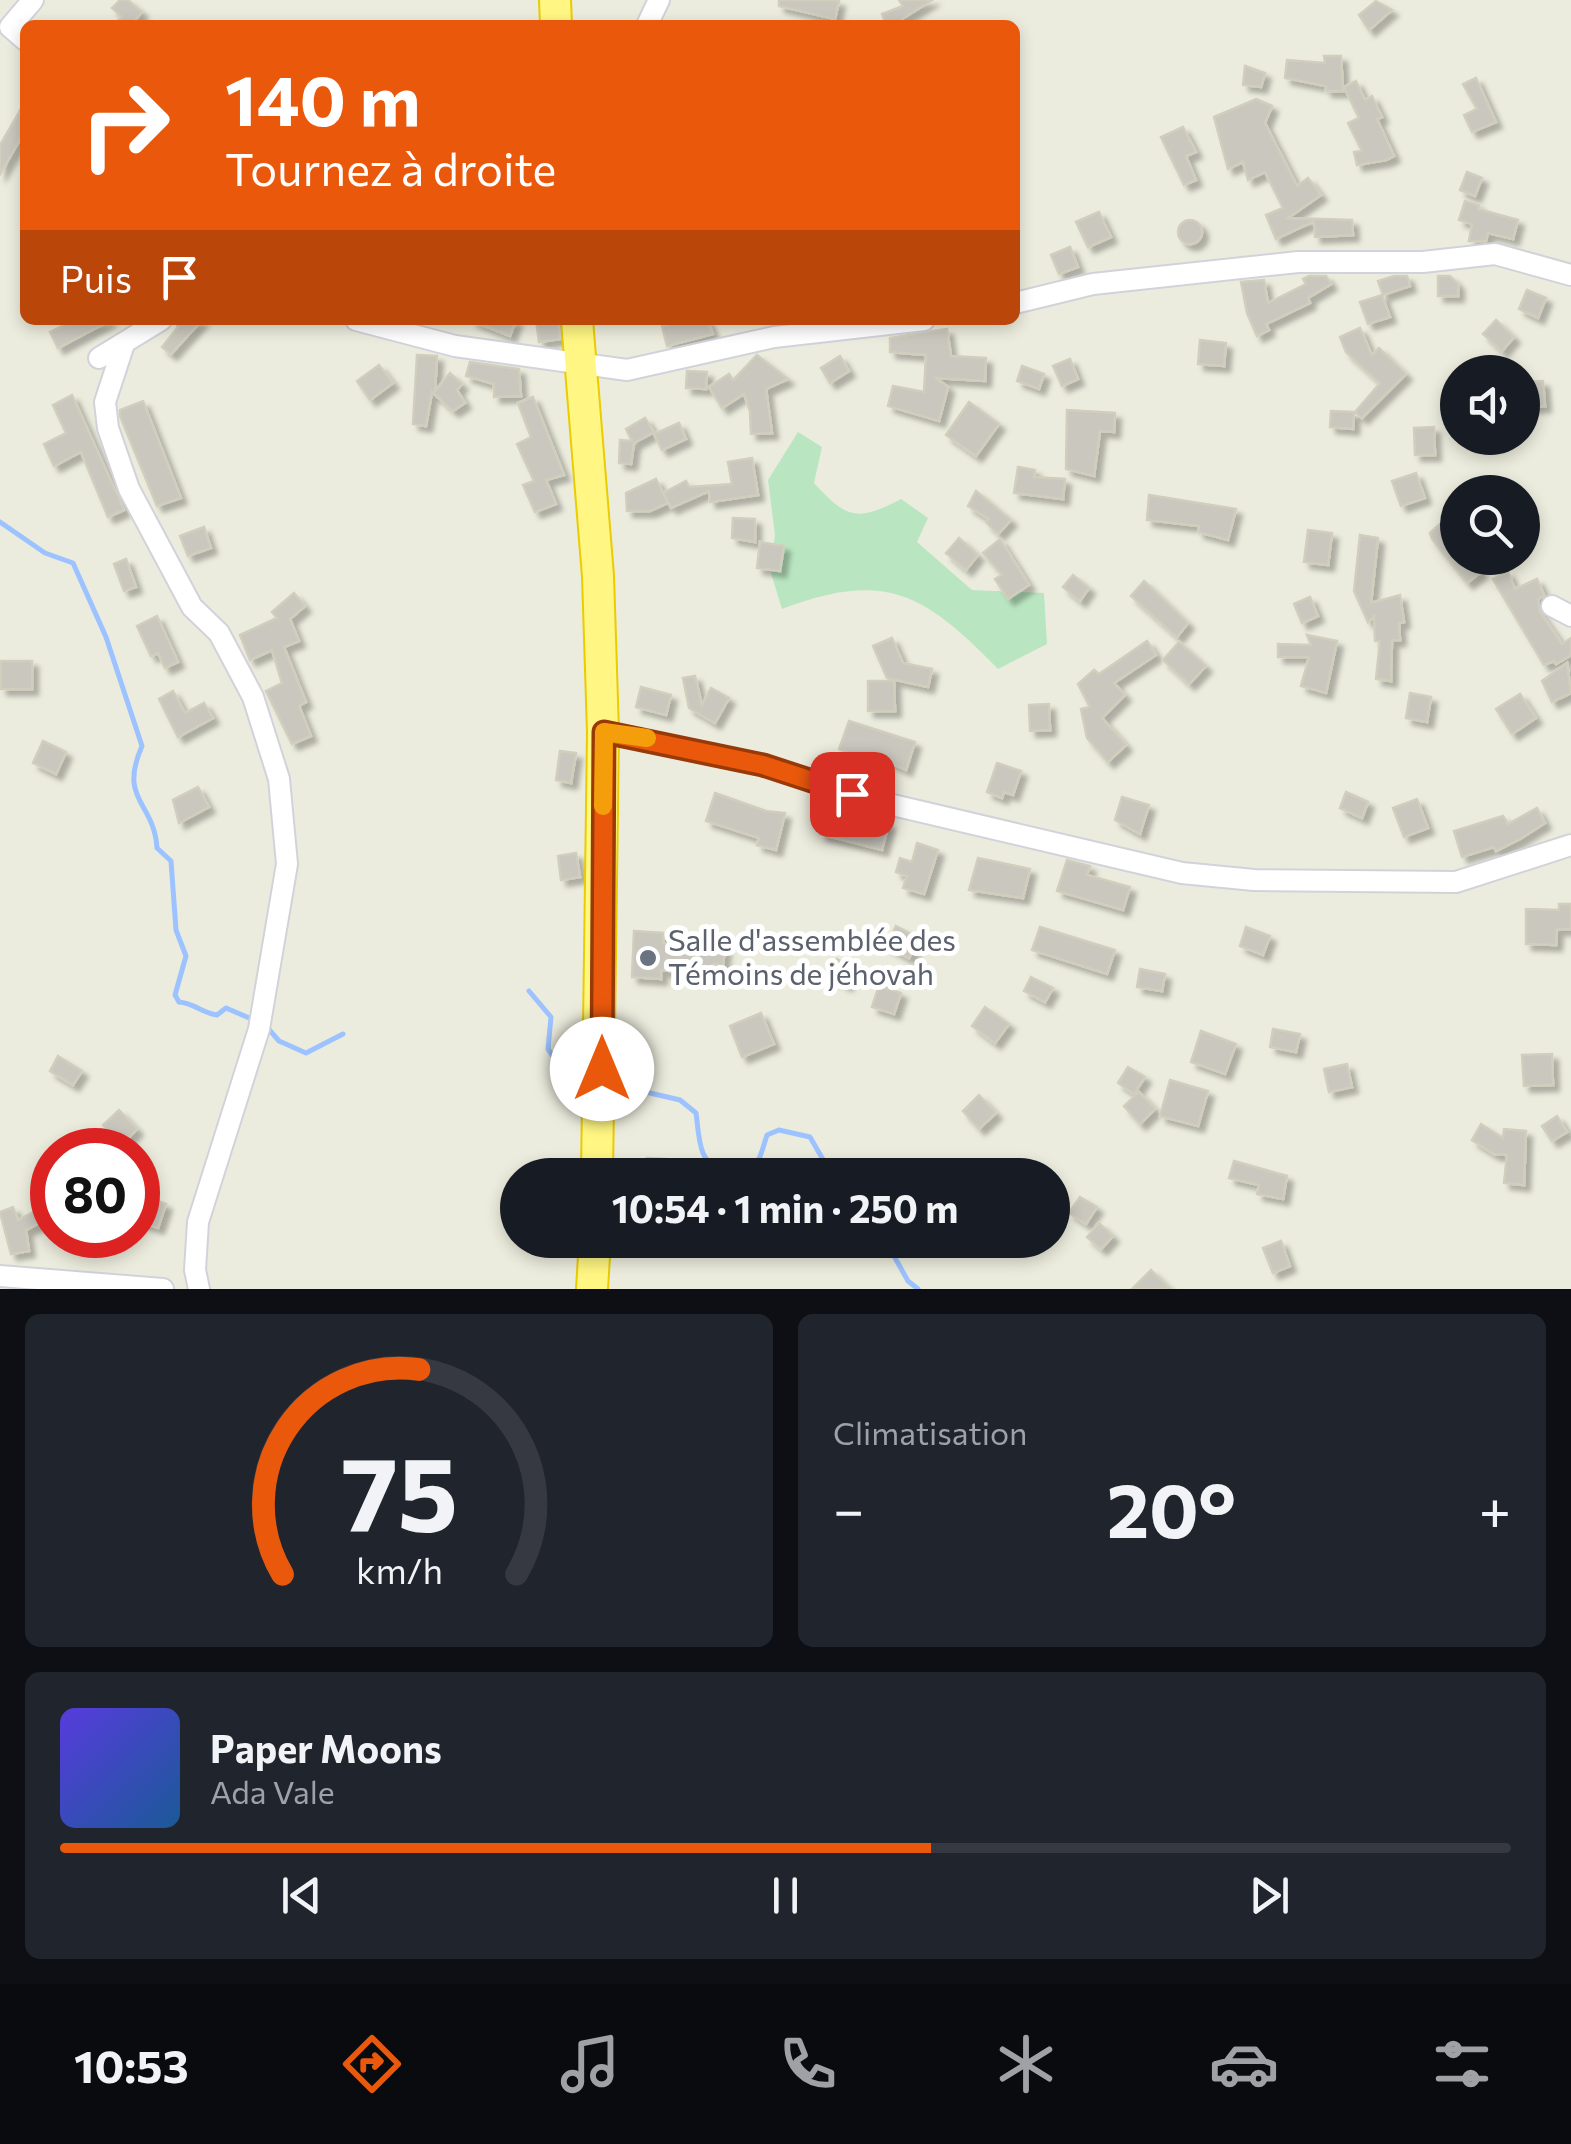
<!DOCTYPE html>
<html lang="fr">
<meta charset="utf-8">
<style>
:root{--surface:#171b24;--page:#20242c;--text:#f1f3f6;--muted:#9ea1a6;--line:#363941;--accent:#ea580c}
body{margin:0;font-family:Commissioner,sans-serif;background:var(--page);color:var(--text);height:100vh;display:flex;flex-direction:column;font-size:38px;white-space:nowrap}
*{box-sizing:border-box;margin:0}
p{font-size:32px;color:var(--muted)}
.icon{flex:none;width:55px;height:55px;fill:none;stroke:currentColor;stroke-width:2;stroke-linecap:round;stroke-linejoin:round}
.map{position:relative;height:1289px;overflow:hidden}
.panel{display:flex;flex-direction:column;gap:25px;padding:25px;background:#0d0f14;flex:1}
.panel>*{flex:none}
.hud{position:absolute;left:20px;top:20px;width:1000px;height:305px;border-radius:15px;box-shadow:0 5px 15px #0003;background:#ea580c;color:#fff;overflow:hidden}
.fabs{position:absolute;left:1440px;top:355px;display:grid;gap:20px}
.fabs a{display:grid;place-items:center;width:100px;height:100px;border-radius:50%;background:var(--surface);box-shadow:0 5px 15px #0003;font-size:50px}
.speed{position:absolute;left:30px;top:1128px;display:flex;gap:20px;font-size:50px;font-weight:700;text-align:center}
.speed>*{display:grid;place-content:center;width:130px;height:130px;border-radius:50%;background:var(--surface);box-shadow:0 5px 15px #0003;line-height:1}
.speed .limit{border:15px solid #d22;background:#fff;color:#111}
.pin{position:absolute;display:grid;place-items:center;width:85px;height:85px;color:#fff;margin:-42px;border-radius:20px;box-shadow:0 5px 15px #0006}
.me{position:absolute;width:110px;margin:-55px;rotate:0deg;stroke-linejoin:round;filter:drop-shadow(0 0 8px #0008)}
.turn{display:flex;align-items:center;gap:35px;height:210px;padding:0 40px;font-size:45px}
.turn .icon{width:130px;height:130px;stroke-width:2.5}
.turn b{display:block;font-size:70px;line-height:85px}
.then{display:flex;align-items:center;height:95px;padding:0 40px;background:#0003;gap:20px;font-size:38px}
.big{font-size:75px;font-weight:700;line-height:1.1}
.panel .widget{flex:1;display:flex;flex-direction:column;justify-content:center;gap:15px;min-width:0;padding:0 35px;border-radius:15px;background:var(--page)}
.panel .dial{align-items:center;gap:0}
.dial svg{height:260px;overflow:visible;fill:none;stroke:var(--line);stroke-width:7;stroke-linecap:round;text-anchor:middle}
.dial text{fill:var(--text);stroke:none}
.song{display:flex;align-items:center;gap:30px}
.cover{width:120px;height:120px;border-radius:15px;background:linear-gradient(135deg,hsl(250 70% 55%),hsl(210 70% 35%))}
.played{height:10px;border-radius:5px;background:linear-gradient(90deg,var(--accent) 60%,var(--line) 60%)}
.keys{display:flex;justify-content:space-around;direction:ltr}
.heat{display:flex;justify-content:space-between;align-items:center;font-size:55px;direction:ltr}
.panel .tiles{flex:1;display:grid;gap:25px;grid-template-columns:1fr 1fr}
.widget:last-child{grid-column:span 2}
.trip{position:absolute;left:500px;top:1158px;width:570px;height:100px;border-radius:50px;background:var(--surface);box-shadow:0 5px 15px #0003;font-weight:700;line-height:100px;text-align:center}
.tab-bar{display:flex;height:160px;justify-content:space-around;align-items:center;background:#090b0e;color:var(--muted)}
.tab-bar .icon{width:70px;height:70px}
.tab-bar .active{color:var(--accent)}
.tab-bar b{font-size:45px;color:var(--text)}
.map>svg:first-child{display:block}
.green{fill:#b9e6c1}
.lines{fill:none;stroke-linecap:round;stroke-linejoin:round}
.stream{stroke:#9cc2ff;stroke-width:5}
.building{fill:#c9c7be;stroke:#d1cebd;stroke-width:2.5;filter:url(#shadow)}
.minor-casing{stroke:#d2d3da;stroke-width:24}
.highway-casing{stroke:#ebcc00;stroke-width:34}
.minor{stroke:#fff;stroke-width:20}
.highway{stroke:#fff683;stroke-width:30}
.route-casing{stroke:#983908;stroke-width:25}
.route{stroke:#ea580c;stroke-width:18}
.slow{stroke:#f59e0b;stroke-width:18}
.worship-dot{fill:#6b7280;stroke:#fff;stroke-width:4}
.labels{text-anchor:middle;stroke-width:10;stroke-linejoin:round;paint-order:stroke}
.worship-label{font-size:30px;fill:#5b616d;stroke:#fff;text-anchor:start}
</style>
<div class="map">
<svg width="1571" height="1289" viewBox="0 0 1571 1289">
<defs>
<filter id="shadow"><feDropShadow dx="6" dy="6" stdDeviation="2.5" flood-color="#0004"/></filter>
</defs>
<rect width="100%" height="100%" fill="#ececde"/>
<!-- green -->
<path class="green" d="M798,432L822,447L814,483C847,519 857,522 901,499L928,518L917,542L972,590L1044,593L1047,644L998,669C924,593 885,570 782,609L770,570L775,535L768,480Z"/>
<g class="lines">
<!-- stream -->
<g class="stream">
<path d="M0,522L45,553L73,563L106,637L142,746C118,801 154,801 157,848L171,861L176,930L186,956L175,995L179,1002C194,1003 202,1013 217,1015L226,1008L254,1020"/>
<polyline points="529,991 551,1017 548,1049 564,1072 587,1078"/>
<polyline points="266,1026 279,1041 306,1053 343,1034"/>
<path d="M607,1083L680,1100L696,1113C698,1126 698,1141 703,1153C711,1172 741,1183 756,1165C761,1157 764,1144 767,1135L779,1130L810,1137L832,1175"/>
<polyline points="885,1240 908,1281 918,1289"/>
</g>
</g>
<!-- building -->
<g class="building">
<polygon points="120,0 128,0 142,12 131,25 114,25 122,17 112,8"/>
<polygon points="779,0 832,0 839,1 835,19 779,6"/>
<polygon points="899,0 932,0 902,19 904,25 886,25 882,14 903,6"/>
<polygon points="1376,1 1392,10 1369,30 1359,15"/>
<polygon points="1324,56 1341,56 1343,91 1326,91 1326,86 1285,78 1287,60 1325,63"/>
<polygon points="1245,66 1265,73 1261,87 1243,85"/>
<polygon points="1476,78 1496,122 1472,132 1464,115 1477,109 1463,84"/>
<polygon points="1356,81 1365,100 1372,96 1382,117 1377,119 1394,156 1386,160 1357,165 1354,152 1362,151 1348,123 1359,118 1344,87"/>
<polygon points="1256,99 1272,106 1265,123 1297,186 1308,178 1321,195 1288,218 1352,220 1353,235 1315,237 1314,221 1276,239 1266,215 1283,208 1265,172 1248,180 1243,162 1228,169 1214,117"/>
<polygon points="25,102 25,131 0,174 0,145"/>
<polygon points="1183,127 1196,152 1186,156 1196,180 1184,185 1161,137"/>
<polygon points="1467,172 1482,178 1475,196 1460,190"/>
<polygon points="1465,201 1479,205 1478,209 1518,220 1513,239 1488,233 1486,241 1469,241 1472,224 1459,220"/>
<polygon points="1099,212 1111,237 1088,247 1076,222"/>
<circle cx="1190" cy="232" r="12"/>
<polygon points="1070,247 1078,267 1059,274 1051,255"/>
<polygon points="1309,276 1326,276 1331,284 1308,298 1310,303 1266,324 1269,330 1257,336 1247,313 1241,282 1264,280 1268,303 1306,284 1303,279"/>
<polygon points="1394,276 1407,276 1410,286 1383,295 1378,281"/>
<polygon points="1438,276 1450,276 1458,284 1458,296 1438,296"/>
<polygon points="1527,290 1546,298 1538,318 1519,309"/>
<polygon points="1382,295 1390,317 1368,324 1360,302"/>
<polygon points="62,320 111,320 58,348 50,332 64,325"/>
<polygon points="175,320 202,320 171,354 162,347 178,327"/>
<polygon points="470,320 516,320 510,336"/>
<polygon points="536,320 558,320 560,339 539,342"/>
<polygon points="685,320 707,320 713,334 667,346 662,326"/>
<polygon points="1496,320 1514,337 1502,351 1483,334"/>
<polygon points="1360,328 1372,355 1379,348 1406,374 1362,418 1355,412 1380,383 1346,352 1340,337"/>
<polygon points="947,329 951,356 986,358 985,381 936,378 948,387 939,421 888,406 893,386 924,392 926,355 890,352 890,338"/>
<polygon points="1200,340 1226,343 1224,366 1198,364"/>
<polygon points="417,355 437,356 435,391 450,373 462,384 457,390 465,403 453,411 432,392 426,426 413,424"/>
<polygon points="757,355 788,379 766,389 772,433 751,434 750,411 744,394 722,408 709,387 729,374 733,380"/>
<polygon points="840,356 849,371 830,383 821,368"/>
<polygon points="1070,359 1078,379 1062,386 1053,366"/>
<polygon points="470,362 519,369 521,396 494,397 494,384 466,376"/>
<polygon points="379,365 393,383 370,400 357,381"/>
<polygon points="1022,366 1044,374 1039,389 1017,381"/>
<polygon points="687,371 707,372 706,389 686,388"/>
<polygon points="1543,381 1545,406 1527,407 1524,382"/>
<polygon points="72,395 124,510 108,517 81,452 54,466 44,444 66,433 53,405"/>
<polygon points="533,397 564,475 546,480 556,504 535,512 523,485 534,481 517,444 531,437 518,403"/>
<polygon points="143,401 181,498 157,506 120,416 120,410"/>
<polygon points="969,402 999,424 976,456 946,435"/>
<polygon points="1067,410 1115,413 1114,432 1100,431 1094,476 1066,469"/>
<polygon points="1331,411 1354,412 1353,429 1330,427"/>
<polygon points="645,418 654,432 634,443 631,464 619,463 620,440 632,441 626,429"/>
<polygon points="679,423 686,439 662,450 654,434"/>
<polygon points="1434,427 1435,455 1415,455 1414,428"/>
<polygon points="752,458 758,495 710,502 709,491 671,508 663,493 686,481 689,487 732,484 728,462"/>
<polygon points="1018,467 1035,470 1034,477 1065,479 1063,499 1014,493"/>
<polygon points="1416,473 1425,498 1401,506 1392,481"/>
<polygon points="656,479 668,503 650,511 627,511 626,493"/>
<polygon points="976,491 1011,520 998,534 986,522 989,519 968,506"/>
<polygon points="1149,495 1236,509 1228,540 1198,532 1199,526 1147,520"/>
<polygon points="733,518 755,519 755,542 732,538"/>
<polygon points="1441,523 1454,539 1447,544 1458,558 1470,558 1481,572 1467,583 1432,539 1430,533"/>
<polygon points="204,527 211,548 188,556 180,536"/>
<polygon points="1308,530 1332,533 1328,565 1304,562"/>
<polygon points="1360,535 1378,538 1371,603 1400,595 1404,622 1399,623 1400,640 1392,640 1391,681 1376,679 1380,641 1375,641 1374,616 1368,622 1354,591"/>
<polygon points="959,538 978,555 966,570 946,553"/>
<polygon points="1000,539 1029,585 1008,599 995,579 1002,575 983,553"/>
<polygon points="760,542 784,546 780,571 757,568"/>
<polygon points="126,559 136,587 124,591 114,564"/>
<polygon points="1508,572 1515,589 1537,579 1544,595 1538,600 1540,612 1562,644 1571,638 1571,655 1556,664 1554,661 1544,665 1493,579"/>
<polygon points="1073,575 1089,588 1080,601 1063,587"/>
<polygon points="1144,581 1188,623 1177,637 1131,596"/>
<polygon points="294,593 305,606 290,619 299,641 284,647 306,702 299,706 311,736 292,744 266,691 282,683 272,650 250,660 240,635 277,618 272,612"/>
<polygon points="1310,597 1318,616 1302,623 1294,604"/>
<polygon points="157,616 178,662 165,668 158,653 151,656 137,626"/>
<polygon points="1307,635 1337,641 1326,693 1301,686 1309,657 1278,657 1278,644 1311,645"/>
<polygon points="892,638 903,663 932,669 928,687 887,678 873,646"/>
<polygon points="1147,641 1156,655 1114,683 1125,695 1102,718 1126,745 1108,762 1087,738 1081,709 1090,707 1078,684 1094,670 1099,674"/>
<polygon points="1179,642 1206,666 1189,684 1163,660"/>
<rect x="1" y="661" width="31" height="28"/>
<polygon points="1567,663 1571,693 1552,702 1542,681"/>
<polygon points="695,676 702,705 711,688 729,698 715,723 689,708 683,678"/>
<polygon points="868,681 894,681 895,711 868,711"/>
<polygon points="641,687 671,695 666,715 636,707"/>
<polygon points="173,691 185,713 204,703 213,718 178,737 159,699"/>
<polygon points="1410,693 1431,697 1427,722 1406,718"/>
<polygon points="1520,694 1536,718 1512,734 1496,709"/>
<polygon points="1049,704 1050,730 1030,731 1029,705"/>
<polygon points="849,721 915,742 906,770 869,753 858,757 839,749"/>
<polygon points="43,741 66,752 56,774 33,763"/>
<polygon points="560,751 576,753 571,783 556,780"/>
<polygon points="997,763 1021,771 1013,795 1004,792 1002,798 987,792"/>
<polygon points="198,787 209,807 179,823 173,800"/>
<polygon points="1346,792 1368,802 1362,818 1340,808"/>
<polygon points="715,793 766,811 785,813 776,850 757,845 759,838 706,821"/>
<polygon points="1122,797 1149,805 1140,834 1115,820"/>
<polygon points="1417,799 1428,828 1404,837 1393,808"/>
<polygon points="827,806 889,823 882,850 820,834"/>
<polygon points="1537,808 1545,823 1520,839 1496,851 1494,847 1462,857 1454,831 1503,816 1508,824"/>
<polygon points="917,843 938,850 924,894 903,888 907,876 896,872 900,858 912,862"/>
<polygon points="576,853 580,877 561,880 558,856"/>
<polygon points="978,858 1030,869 1023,898 969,890"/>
<polygon points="1067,860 1090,866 1087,875 1130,887 1123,910 1057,891"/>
<polygon points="1559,904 1571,904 1571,929 1557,929 1556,945 1526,944 1526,909 1559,910"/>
<polygon points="896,926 919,938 909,958 886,946"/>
<polygon points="1040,927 1115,950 1107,974 1032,950"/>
<polygon points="1246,927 1270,936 1263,955 1240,946"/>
<polygon points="634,931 663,933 663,943 725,948 723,965 713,964 712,969 689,966 688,973 661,970 661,979 632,977"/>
<polygon points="837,959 855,969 846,985 828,975"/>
<polygon points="1140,969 1165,974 1162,991 1137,987"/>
<polygon points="1031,977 1053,988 1045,1002 1024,991"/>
<polygon points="879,985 901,993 894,1014 872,1007"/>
<polygon points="985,1007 1009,1024 995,1043 972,1026"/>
<polygon points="761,1013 774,1044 742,1057 730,1026"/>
<polygon points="1273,1029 1300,1034 1296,1052 1270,1047"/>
<polygon points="1201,1031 1236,1044 1225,1074 1191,1062"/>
<polygon points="1552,1054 1553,1085 1524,1086 1522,1055"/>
<polygon points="58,1056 82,1071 73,1085 50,1071"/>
<polygon points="1347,1064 1352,1087 1329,1092 1324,1069"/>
<polygon points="1128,1067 1145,1077 1134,1094 1118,1083"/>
<polygon points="1170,1080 1208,1091 1198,1126 1160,1116"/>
<polygon points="1139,1092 1155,1109 1140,1124 1124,1106"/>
<polygon points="979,1095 996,1113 979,1129 963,1111"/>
<polygon points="119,1110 137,1129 122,1145 103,1125"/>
<polygon points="1557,1116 1567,1132 1552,1141 1542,1126"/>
<polygon points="1481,1124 1503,1138 1504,1129 1526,1131 1524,1185 1504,1183 1507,1155 1494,1154 1472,1140"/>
<polygon points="647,1158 666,1159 665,1175 646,1175"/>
<polygon points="1234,1161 1287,1176 1283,1199 1257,1194 1259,1185 1229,1178"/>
<polygon points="138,1194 166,1204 158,1228 138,1221"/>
<polygon points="1080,1197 1097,1207 1086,1224 1069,1213"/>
<polygon points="13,1207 18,1220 41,1208 47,1219 26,1230 29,1251 11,1254 0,1212"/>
<polygon points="1099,1223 1113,1236 1101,1249 1087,1237"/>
<polygon points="1281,1241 1290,1266 1273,1273 1263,1248"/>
<polygon points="1151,1270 1170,1289 1132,1289"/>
</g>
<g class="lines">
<defs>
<g id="minor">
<polyline points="647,25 659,0"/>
<polyline points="25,40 10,27 33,0"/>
<polyline points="1015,303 1093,284 1298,262 1423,262 1495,254 1571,275"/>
<polyline points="356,320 455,346 627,370 774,337 924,320"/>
<polyline points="124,344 105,402 108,428 129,489 192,607 219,633 253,697 279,779 287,864 259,1029 198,1222 195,1270 199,1289"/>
<polyline points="99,358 161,320"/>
<polyline points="1552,606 1571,616"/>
<polyline points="603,732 763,765 880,802 1182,873 1254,880 1456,882 1571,845"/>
<polyline points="0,1276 163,1289"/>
</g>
<g id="highway">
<polyline points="555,0 556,25"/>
<polyline points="577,320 598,576 603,732 597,1175"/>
<polyline points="592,1289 595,1240"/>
</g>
</defs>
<!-- minor casing -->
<use href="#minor" class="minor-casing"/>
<!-- highway casing -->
<use href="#highway" class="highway-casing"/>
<!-- minor -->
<use href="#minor" class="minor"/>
<!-- highway -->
<use href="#highway" class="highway"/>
</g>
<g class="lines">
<defs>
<polyline id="route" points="602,1069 604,732 763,765 852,794"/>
</defs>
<!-- route casing -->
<use href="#route" class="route-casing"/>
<!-- route -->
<use href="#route" class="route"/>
<!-- slow -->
<polyline class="slow" points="603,806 604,732 647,738"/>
</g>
<!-- markers -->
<circle class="worship-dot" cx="648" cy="958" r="10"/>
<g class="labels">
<!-- worship labels -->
<g class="worship-label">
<text x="668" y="951">Salle d'assemblée des<tspan x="668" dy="34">Témoins de jéhovah</tspan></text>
</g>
</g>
</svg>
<div class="fabs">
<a><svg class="icon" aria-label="sound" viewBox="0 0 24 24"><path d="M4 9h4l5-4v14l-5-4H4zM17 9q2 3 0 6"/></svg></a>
<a><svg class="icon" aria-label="search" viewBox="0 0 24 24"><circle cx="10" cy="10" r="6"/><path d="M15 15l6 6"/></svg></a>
</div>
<div class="speed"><div class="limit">80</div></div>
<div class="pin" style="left:852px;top:794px;background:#d93025"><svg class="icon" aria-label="arrive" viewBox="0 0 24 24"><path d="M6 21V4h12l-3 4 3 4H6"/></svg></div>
<svg class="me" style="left:602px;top:1069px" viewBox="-20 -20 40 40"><circle r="19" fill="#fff"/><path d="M0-13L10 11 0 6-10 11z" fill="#ea580c"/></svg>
<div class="trip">10:54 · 1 min · 250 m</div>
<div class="hud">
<div class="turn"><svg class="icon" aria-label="right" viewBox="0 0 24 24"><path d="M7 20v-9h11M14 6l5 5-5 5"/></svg><div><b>140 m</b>Tournez à droite</div></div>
<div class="then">Puis<svg class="icon" aria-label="arrive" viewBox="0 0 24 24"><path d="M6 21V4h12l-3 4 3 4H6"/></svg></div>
</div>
</div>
<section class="panel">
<div class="tiles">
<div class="widget dial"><svg viewBox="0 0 100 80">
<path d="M14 69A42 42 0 1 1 86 69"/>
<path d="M14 69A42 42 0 0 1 56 6" stroke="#ea580c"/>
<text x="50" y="56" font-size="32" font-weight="700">75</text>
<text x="50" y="72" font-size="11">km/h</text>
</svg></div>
<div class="widget"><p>Climatisation</p>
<div class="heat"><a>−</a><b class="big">20°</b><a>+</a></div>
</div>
<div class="widget">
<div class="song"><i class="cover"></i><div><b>Paper Moons</b><p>Ada Vale</p></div></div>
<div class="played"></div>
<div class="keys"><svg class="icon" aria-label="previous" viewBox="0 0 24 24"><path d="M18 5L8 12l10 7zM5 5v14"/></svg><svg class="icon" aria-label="pause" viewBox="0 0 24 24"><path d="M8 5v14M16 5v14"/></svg><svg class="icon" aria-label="next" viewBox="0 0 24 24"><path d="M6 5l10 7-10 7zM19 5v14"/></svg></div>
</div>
</div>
</section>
<nav class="tab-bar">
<b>10:53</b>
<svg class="icon active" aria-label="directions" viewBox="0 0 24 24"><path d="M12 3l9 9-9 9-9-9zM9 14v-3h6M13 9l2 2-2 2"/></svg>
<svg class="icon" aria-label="music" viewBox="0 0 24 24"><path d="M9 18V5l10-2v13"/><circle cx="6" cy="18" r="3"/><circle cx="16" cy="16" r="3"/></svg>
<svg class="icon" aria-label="phone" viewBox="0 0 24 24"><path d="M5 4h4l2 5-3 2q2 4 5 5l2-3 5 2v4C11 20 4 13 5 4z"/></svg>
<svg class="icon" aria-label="climate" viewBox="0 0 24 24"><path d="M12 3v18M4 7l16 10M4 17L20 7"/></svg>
<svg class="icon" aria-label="car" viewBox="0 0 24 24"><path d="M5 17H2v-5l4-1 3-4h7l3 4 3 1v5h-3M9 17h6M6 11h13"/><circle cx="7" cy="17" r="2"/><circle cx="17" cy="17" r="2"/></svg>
<svg class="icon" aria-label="filters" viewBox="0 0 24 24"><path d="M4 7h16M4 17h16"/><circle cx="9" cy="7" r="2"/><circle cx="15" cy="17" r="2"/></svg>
</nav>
